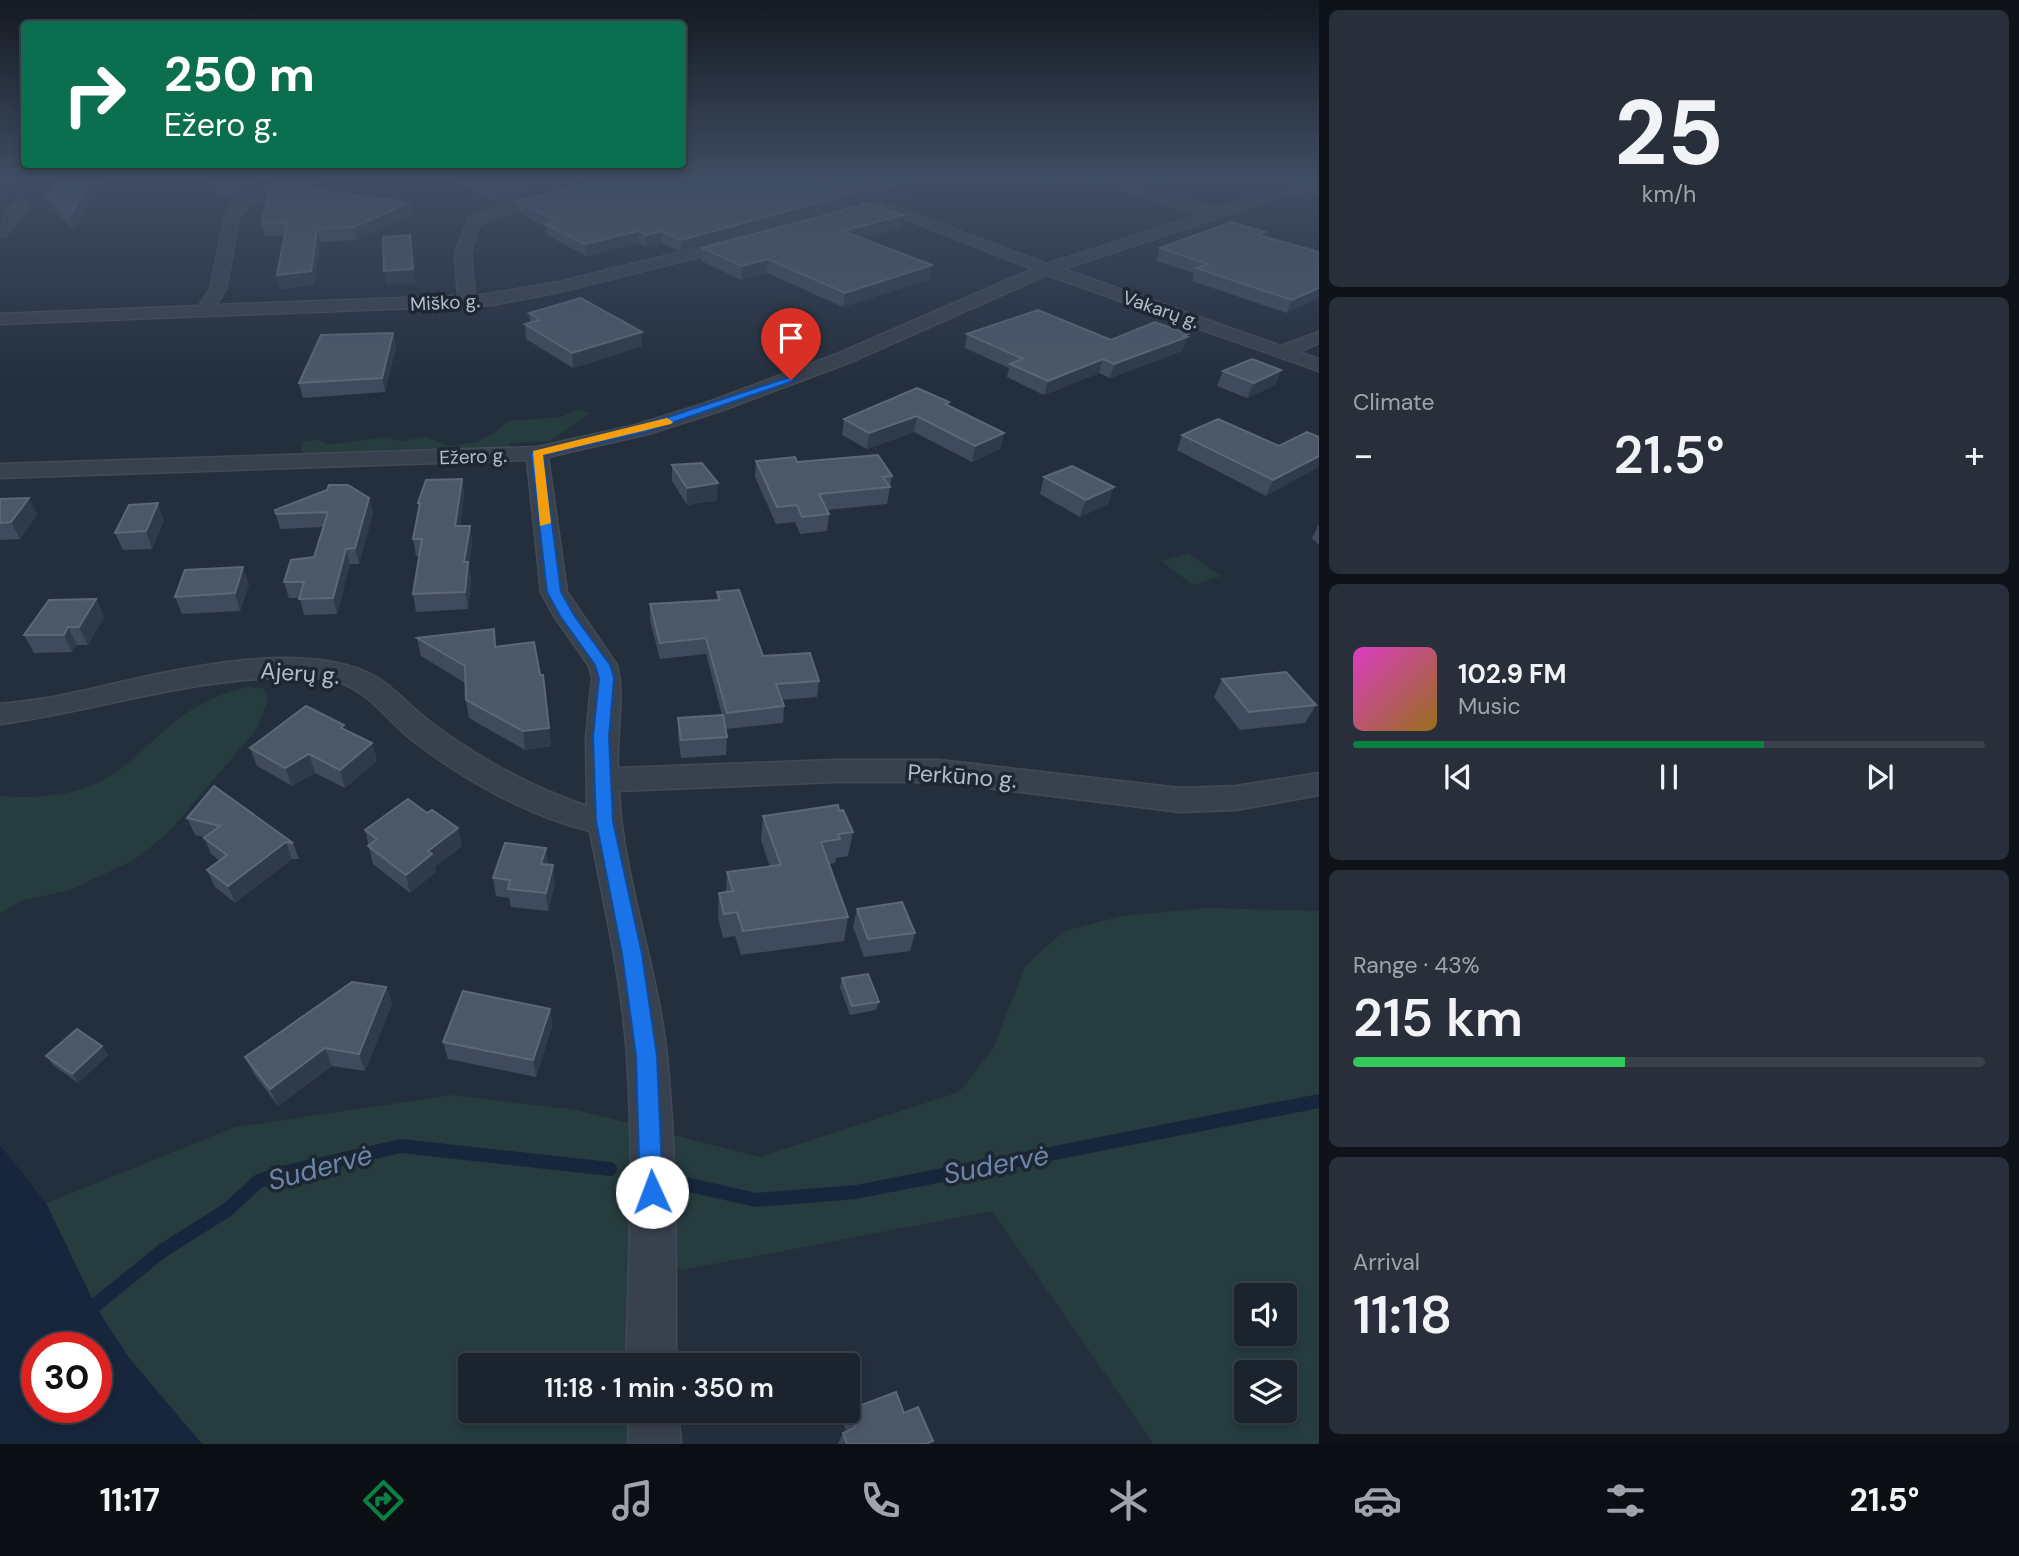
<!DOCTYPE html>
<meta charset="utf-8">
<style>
:root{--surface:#1b232e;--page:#282f3a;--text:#f1f3f6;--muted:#a0a4aa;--line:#39404a;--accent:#0b8043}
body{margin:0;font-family:"DM Sans",sans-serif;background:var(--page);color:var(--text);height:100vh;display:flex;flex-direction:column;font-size:26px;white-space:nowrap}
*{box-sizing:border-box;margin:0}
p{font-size:23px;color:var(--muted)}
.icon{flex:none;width:38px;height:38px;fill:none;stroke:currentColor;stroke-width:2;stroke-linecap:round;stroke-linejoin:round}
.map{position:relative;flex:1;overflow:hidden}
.drawer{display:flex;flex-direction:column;gap:10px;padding:10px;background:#0f1319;width:700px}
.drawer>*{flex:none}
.top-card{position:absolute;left:21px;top:21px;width:665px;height:147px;border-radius:7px;box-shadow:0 4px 10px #0003,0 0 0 2px var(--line);background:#0b6e4f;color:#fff;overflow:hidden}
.controls{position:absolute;left:1234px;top:1283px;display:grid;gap:14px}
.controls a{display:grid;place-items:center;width:63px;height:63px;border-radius:7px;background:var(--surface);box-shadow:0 4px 10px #0003,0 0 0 2px var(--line);font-size:35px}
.speed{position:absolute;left:21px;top:1332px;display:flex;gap:14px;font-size:35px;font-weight:700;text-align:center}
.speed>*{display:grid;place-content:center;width:91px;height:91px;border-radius:50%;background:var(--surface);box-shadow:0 4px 10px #0003,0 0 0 2px var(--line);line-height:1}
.speed .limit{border:10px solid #d22;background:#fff;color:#111}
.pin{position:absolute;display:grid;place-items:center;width:60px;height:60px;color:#fff;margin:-72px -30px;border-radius:50% 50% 50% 0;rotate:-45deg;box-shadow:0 0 7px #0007}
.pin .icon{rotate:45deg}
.me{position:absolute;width:77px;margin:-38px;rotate:358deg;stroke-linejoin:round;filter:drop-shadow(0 0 5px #0008)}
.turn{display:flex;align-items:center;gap:24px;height:147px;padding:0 28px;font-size:32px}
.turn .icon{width:91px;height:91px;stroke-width:2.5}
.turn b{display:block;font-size:49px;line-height:60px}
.big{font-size:52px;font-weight:600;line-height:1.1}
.drawer .card{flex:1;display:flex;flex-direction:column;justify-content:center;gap:10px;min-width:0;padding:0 24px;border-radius:10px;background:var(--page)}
.drawer .dial{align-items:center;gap:0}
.dial b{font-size:91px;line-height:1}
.song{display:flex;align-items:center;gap:21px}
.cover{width:84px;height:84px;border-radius:10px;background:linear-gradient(135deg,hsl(310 70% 55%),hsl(40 70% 35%))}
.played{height:7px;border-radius:4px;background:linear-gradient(90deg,var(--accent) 65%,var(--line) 65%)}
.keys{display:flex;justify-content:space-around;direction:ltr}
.heat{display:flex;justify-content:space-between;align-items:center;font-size:38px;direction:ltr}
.charge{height:10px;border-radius:5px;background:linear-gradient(90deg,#34c759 43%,var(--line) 0)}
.trip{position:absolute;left:458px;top:1353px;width:402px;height:70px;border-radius:7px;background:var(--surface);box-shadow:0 4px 10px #0003,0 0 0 2px var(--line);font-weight:600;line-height:70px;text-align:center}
.dock{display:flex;height:112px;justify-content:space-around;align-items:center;background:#0b0e12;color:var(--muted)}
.dock .icon{width:49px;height:49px}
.dock .on{color:var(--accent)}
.dock b{font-size:32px;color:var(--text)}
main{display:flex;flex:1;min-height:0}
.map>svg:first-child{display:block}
.green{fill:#263c3f;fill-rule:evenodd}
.water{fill:#17263c;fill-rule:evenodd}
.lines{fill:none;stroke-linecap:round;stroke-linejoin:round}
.stream{stroke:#17263c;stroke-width:14}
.minor-casing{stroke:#414a57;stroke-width:3}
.path{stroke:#3f5557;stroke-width:2;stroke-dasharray:2.5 2.5;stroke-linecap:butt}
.minor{fill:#38414e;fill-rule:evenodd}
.wall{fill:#3f4b5c}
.shaded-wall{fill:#2f3b4b}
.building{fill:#4b5868;stroke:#5c6777;stroke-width:2}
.route{fill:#1a73e8;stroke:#114b97;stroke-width:2}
.slow{fill:#f59e0b}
.labels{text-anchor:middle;stroke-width:7;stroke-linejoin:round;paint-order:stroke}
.far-street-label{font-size:19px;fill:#b4bcc9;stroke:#1d2633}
.street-label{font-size:23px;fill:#b4bcc9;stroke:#1d2633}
.near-water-label{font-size:28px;font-style:italic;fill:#6d86a8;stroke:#1d2633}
</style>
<main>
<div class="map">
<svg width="1319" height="1444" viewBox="0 0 1319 1444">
<rect width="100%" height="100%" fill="#242f3e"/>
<!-- green -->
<g class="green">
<polygon points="578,409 590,413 550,441 510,443 509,450 302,455 302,442 317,439 328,445 384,437 402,441 425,437 450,446 476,442 495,433 508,421 561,417"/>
<polygon points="1188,553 1221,576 1193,585 1161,561"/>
<path d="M247,687L263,688L268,700L257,729L167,834L134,860L68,891L23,900L0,913V796C32,799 77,796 105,779C138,760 162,727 193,709C210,698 228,692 247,687Z"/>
<path d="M1208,908L1319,911V1444H1154L992,1211L683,1270L637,1257L635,1365H471V1410L634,1411V1444H202L129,1358L96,1307L46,1203L235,1127L453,1095L577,1110L760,1157L959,1092L994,1047L1025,966L1064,931L1121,916ZM1246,1295H1284V1334H1246ZM1246,1372H1284V1410H1246Z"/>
</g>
<!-- water -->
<path class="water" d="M0,1145L46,1203L96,1307L129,1358L202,1444H0ZM37,1348H96V1407H37Z"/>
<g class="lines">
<!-- stream -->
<g class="stream">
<polyline points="672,1181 756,1200 856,1192 1319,1101"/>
<polyline points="88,1311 162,1251 227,1210 259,1181 287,1172 401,1146 610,1169"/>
</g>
<defs>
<g id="minor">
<path d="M301,178H322C300,196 256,187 239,218L226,289L216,305L458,296L455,253L468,219L505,204L558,191L563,192V198L515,210L479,225L471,253L475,296L559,282L742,237L750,242L747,245L559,292L492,305L0,324V314L199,306L210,289L225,218L234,202L270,185Z"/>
<path d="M801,178H818L1047,264L1202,214L1096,181L1095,178H1114L1216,209L1275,190L1319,181V189L1283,196L1063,269L1281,346L1319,332V343L1299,352L1319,359V371L1047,275L851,362L720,411L648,434L548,457L567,592L617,665C625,697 616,735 618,768L834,760H939L1180,788L1236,786L1319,773V795L1236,810L1180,812L939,782H834L619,791C623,880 658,967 667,1057C677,1159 676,1263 676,1365H626C629,1263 634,1159 627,1056C622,981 604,905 590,831C527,816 461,778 411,739C389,722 372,696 346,685C328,677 307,678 288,678C189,678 97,711 0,724V704C19,702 39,700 58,696C143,679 283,636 366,672C392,683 410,708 433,724C478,758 533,788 587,806L586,737L592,678L589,666L554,616L541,592L527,460L0,478V464L537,447L636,425L706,403L837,354L1033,269Z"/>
<path d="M21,201L28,205L5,236L0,237C0,223 6,207 21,201Z"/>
<polygon points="628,1410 678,1410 681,1444 629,1444"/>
</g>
</defs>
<!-- minor casing -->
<use href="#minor" class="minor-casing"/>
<!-- path -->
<polyline class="path" points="13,189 20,178"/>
<!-- minor -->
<use href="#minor" class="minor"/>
</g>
<!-- wall -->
<g class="wall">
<polygon points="61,178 103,178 104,181 73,230 57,213 56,210 52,211 47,198"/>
<polygon points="216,178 256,178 254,190 235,199 218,196 215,184"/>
<polygon points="451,178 821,178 857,192 856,204 681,252 662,243 646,247 639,243 586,256 547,235 546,227 518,212 517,201 603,180 579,183 500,203 452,180"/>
<polygon points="824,178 902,178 909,192 882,199"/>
<polygon points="1018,178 1082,178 1050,186"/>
<polygon points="1084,178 1113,178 1110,188 1088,190"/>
<polygon points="1122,178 1233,178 1146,185"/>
<polygon points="1319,181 1319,197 1312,193 1316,182"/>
<polygon points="409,203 411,215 356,240 320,242 314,285 280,289 277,275 284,235 265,236 262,224"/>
<polygon points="903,215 901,228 862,238 932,265 930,279 843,307 767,273 741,280 701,261 702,248"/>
<polygon points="1264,236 1319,252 1287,313 1192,281 1194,273 1156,261 1160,248"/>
<polygon points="529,313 642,346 573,368 526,339 525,324 530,323"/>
<polygon points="393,333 396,347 385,392 303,398 299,383"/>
<polygon points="967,334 1111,340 1188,334 1182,351 1110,378 1099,373 1044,395 1007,377 1009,368 965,348"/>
<polygon points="1281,370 1275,385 1247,398 1217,386 1223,371"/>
<polygon points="948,405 1004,433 1000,449 972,462 914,432 867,449 842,435 844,419"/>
<polygon points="1307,432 1266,496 1177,450 1182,435 1279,446"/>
<polygon points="756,461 797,462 892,476 887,504 827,510 829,514 827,531 800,534 795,522 776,524 755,477"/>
<polygon points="672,465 717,500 687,505 672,481"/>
<polygon points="1044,477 1108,504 1080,517 1040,494"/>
<polygon points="462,479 464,495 460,526 470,526 472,543 469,566 471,580 468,609 416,612 413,594 419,556 416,556 413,539 419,509 418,503"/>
<polygon points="369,498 373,513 359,564 350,564 337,614 304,615 300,598 289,598 284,582 314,557 323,527 280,529 275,510"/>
<polygon points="0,499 37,514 20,539 0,540"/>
<polygon points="164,520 152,549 123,550 115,533"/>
<polygon points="1319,524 1319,545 1312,538"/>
<polygon points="249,584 240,611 182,614 175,597"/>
<polygon points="717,592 763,656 819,681 817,697 782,700 784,706 783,723 726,729 727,737 726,755 681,758 678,736 678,718 722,715 706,654 660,659 650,620 650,604 717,600"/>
<polygon points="96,599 104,617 88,645 77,645 72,652 34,653 24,635"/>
<polygon points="494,629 496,647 549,728 551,746 525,750 469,718 466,700 465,683 421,656 417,638"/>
<polygon points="1222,679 1316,705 1305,723 1240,730 1214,697"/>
<polygon points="345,730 372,743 377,761 345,788 315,773 292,786 257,766 250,748"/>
<polygon points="839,811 853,832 848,856 836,858 835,863 829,864 848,917 844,941 741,955 735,936 723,938 718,917 719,893 726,892 727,872 770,867 761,840 763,816"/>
<polygon points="187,818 293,843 299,859 292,859 235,903 215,887 207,870 220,861 211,854 204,837 195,835"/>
<polygon points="365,830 462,846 435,867 436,872 410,893 373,864"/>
<polygon points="546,848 548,864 555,883 548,911 511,907 509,898 496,896 493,878"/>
<polygon points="857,909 915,933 910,951 864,957 853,927"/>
<polygon points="842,978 879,1002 876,1010 850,1015 840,987"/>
<polygon points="386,987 392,1004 365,1071 332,1066 278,1106 254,1074 245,1057"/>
<polygon points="550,1009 552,1026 536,1077 448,1059 443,1042"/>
<polygon points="102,1046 108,1055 78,1083 53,1065 46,1056"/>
<polygon points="848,1410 904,1413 931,1444 838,1444 843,1433 846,1431 843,1422"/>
</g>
<!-- shaded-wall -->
<g class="shaded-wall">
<polygon points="94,178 103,178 104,181 73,230 68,217"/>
<polygon points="251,178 256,178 254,190 235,199 232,187"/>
<polygon points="555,178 627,178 579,183 500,203 499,191"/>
<polygon points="1052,178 1082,178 1050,186"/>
<polygon points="1113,178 1110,188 1088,190 1090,179"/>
<polygon points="1149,178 1233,178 1146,185"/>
<polygon points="1305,178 1319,178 1319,179 1303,182"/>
<polygon points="911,181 909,192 882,199 884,188"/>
<polygon points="0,184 4,195 0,200"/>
<polygon points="857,192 856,204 681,252 681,240"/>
<polygon points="47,198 54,198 52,200 56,210 52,211"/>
<polygon points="409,203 411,215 356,240 354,227"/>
<polygon points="903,215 901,228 842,244 843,231"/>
<polygon points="317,229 320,242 314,285 280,289 277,275"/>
<polygon points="639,231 639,243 586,256 585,244"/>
<polygon points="662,231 662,243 646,247 646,235"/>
<polygon points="410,235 415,283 386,285 384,271"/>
<polygon points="768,259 767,273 741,280 742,266"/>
<polygon points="932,265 930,279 843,307 845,293"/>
<polygon points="1319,288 1319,298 1287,313 1292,300"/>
<polygon points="642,332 642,346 573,368 572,353"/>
<polygon points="393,333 396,347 385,392 382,378"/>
<polygon points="1188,334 1182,351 1110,378 1114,364"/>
<polygon points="1103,359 1099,373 1044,395 1048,381"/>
<polygon points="1281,370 1275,385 1247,398 1254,383"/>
<polygon points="917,416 914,432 867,449 869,433"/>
<polygon points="1004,433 1000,449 972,462 975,446"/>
<polygon points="1319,456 1319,467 1266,496 1273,480"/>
<polygon points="462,479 464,495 458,543 455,526"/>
<polygon points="718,483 717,500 687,505 687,488"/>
<polygon points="1114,487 1108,504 1080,517 1086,500"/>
<polygon points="29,498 37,514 20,539 11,522"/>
<polygon points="369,498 373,513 359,564 355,548"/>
<polygon points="158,503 164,520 152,549 146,531"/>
<polygon points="470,526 472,543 469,566 471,580 468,609 465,592 464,562"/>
<polygon points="346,549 350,564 337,614 333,598"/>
<polygon points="243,567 249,584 240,611 235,593"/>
<polygon points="96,599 104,617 88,645 79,627"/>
<polygon points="68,627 77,645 72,652 64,635"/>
<polygon points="549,728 551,746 525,750 523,731"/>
<polygon points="372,743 377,761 345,788 340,770"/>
<polygon points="309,754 315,773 292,786 285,768"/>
<polygon points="458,828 462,846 435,867 436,872 410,893 406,875 428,851"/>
<polygon points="286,842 292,859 235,903 228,886"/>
<polygon points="546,848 548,866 541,864"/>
<polygon points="553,865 555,883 548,911 546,893"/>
<polygon points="386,987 392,1004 365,1071 359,1054"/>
<polygon points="550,1009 552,1026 536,1077 533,1060"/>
<polygon points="102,1046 108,1055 78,1083 72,1074"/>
<polygon points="325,1048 332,1066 278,1106 270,1089"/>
</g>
<!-- building -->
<g class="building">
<polygon points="61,178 94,178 68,217 52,200 54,198 47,198"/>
<polygon points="216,178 251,178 232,187 215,184"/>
<polygon points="469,178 555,178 499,191"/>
<polygon points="615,178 821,178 857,192 681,240 662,231 646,235 639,231 585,244 546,224 557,221 517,201"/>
<polygon points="855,178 902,178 911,181 884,188"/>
<polygon points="301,187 409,203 354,227 317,229 311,271 277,275 287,222 262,224 268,194 282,188"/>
<polygon points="869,203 903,215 843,231 932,265 845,293 768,259 742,266 702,248"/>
<polygon points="1231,222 1265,232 1258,235 1319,252 1319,288 1292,300 1196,268 1208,264 1160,248"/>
<polygon points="410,235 413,269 384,271 383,237"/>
<polygon points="581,298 642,332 572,353 525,324 540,320 529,313"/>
<polygon points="1038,310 1111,340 1155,322 1188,334 1183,336 1187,337 1114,364 1103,359 1048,381 1010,364 1023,359 967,334"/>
<polygon points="393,333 382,378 299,383 321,335"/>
<polygon points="1252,359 1281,370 1254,383 1223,371"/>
<polygon points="917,388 949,402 945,404 1004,433 975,446 917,416 869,433 844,419"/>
<polygon points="1218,419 1279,446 1307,432 1319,437 1319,456 1273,480 1182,435"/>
<polygon points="878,455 892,476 883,477 890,487 819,494 829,514 802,517 797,505 777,507 756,461 795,457 797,462"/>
<polygon points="702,463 718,483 687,488 672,465"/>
<polygon points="1072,466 1114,487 1086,500 1044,477"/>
<polygon points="462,479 455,526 470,526 464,562 468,562 465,592 413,594 422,539 413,539 420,503 418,503 426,480"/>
<polygon points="329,485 348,485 369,498 355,548 346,549 333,598 299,599 304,582 284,582 291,560 314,557 328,512 276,514 275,510 327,490"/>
<polygon points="29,498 11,522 0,523 0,499"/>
<polygon points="158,503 146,531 115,533 129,505"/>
<polygon points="243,567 235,593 175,597 185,570"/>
<polygon points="739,590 763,656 810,653 819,681 776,684 784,706 727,713 706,638 660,643 650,604 720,600 717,592"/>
<polygon points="96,599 79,627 68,627 64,635 24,635 49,600"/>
<polygon points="494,629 495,647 534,642 540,675 543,675 549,728 523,731 466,700 465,666 417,638"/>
<polygon points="1286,672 1316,705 1249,712 1222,679"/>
<polygon points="306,706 344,725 341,728 372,743 340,770 309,754 285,768 250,748"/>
<polygon points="723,715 727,737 681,740 678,718"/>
<polygon points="214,786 293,843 286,842 228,886 207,870 227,855 204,838 220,826 187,818"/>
<polygon points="408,799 427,813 432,810 458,828 428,851 432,854 406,875 368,846 377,839 365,830"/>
<polygon points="838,805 839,811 843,810 853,832 838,834 840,839 821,842 848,917 743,931 737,912 724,914 719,893 733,891 727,872 781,865 763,816"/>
<polygon points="505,843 546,848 541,864 553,865 546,893 508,889 510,880 493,878"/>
<polygon points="902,902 915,933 868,939 857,909"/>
<polygon points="868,974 879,1002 852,1006 842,978"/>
<polygon points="352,982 386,987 359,1054 325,1048 270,1089 245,1057"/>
<polygon points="463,991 550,1009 533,1060 443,1042"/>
<polygon points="77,1029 102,1046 72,1074 46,1056"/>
<polygon points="896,1392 904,1413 918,1407 933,1441 925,1444 847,1444 843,1433 855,1428 848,1410"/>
</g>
<!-- sky -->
<linearGradient id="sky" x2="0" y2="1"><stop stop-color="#141a22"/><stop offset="0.47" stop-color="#3f4d63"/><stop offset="1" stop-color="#3f4d63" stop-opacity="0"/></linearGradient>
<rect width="1319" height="380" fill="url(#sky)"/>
<!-- route -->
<polygon class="route" points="787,378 796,380 645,432 543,455 561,592 574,615 610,665 614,678 609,737 613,821 642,954 657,1056 663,1192 660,1201 652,1204 643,1201 640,1192 636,1056 622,954 596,821 593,737 599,678 595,665 560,616 547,592 531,453 638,427"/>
<!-- slow -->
<polygon class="slow" points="667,418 673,422 671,424 543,455 551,523 540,526 533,451"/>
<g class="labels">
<!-- far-street labels -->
<g class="far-street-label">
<text transform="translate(445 302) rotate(-3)" y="7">Miško g.</text>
<text transform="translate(1161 309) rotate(19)" y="7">Vakarų g.</text>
<text transform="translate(473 456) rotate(-2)" y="7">Ežero g.</text>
</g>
<!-- street labels -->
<g class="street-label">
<text transform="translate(300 673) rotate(4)" y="8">Ajerų g.</text>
<text transform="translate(962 776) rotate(4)" y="8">Perkūno g.</text>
</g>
<!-- near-water labels -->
<g class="near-water-label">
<text transform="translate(996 1164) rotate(-11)" y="10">Sudervė</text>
<text transform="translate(320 1167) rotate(-15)" y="10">Sudervė</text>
</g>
</g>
</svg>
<div class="controls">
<a><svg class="icon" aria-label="sound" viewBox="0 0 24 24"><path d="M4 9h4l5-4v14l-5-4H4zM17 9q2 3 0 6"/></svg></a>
<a><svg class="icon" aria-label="layers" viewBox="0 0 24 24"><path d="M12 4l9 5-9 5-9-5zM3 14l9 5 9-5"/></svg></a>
</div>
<div class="speed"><div class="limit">30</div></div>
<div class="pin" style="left:791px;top:380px;background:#d93025"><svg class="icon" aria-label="arrive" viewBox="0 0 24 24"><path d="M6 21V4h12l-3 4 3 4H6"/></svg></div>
<svg class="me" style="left:652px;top:1192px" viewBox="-20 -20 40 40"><circle r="19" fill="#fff"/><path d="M0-13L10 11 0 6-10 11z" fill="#1a73e8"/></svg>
<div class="trip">11:18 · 1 min · 350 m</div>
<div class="top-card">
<div class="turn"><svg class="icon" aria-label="right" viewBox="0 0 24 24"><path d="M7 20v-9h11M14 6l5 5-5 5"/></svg><div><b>250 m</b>Ežero g.</div></div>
</div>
</div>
<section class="drawer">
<div class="card dial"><b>25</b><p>km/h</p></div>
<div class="card"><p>Climate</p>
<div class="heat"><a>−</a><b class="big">21.5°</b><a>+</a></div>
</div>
<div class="card">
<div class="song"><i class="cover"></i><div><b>102.9 FM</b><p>Music</p></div></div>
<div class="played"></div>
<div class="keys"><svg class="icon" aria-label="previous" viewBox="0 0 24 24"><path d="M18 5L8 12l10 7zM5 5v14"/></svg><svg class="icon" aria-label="pause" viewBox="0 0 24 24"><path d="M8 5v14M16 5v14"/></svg><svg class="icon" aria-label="next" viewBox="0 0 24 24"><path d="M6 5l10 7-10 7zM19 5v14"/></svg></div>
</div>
<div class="card"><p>Range · 43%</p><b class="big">215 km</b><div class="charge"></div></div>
<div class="card"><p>Arrival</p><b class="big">11:18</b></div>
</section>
</main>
<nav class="dock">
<b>11:17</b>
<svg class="icon on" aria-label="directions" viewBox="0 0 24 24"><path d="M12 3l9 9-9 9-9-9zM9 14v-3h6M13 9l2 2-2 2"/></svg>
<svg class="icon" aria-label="music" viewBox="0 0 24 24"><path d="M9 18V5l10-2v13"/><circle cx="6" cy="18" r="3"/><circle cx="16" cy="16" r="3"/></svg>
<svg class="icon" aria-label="phone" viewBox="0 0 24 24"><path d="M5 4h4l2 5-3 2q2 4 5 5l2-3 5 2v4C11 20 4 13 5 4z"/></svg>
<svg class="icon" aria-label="climate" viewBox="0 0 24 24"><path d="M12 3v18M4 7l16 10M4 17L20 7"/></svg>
<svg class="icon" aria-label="car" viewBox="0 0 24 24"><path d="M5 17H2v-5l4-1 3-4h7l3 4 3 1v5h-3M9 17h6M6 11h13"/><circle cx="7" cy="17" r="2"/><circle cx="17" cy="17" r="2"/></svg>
<svg class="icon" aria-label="filters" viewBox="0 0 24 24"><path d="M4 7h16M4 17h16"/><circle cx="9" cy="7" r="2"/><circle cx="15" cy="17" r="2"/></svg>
<b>21.5°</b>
</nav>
